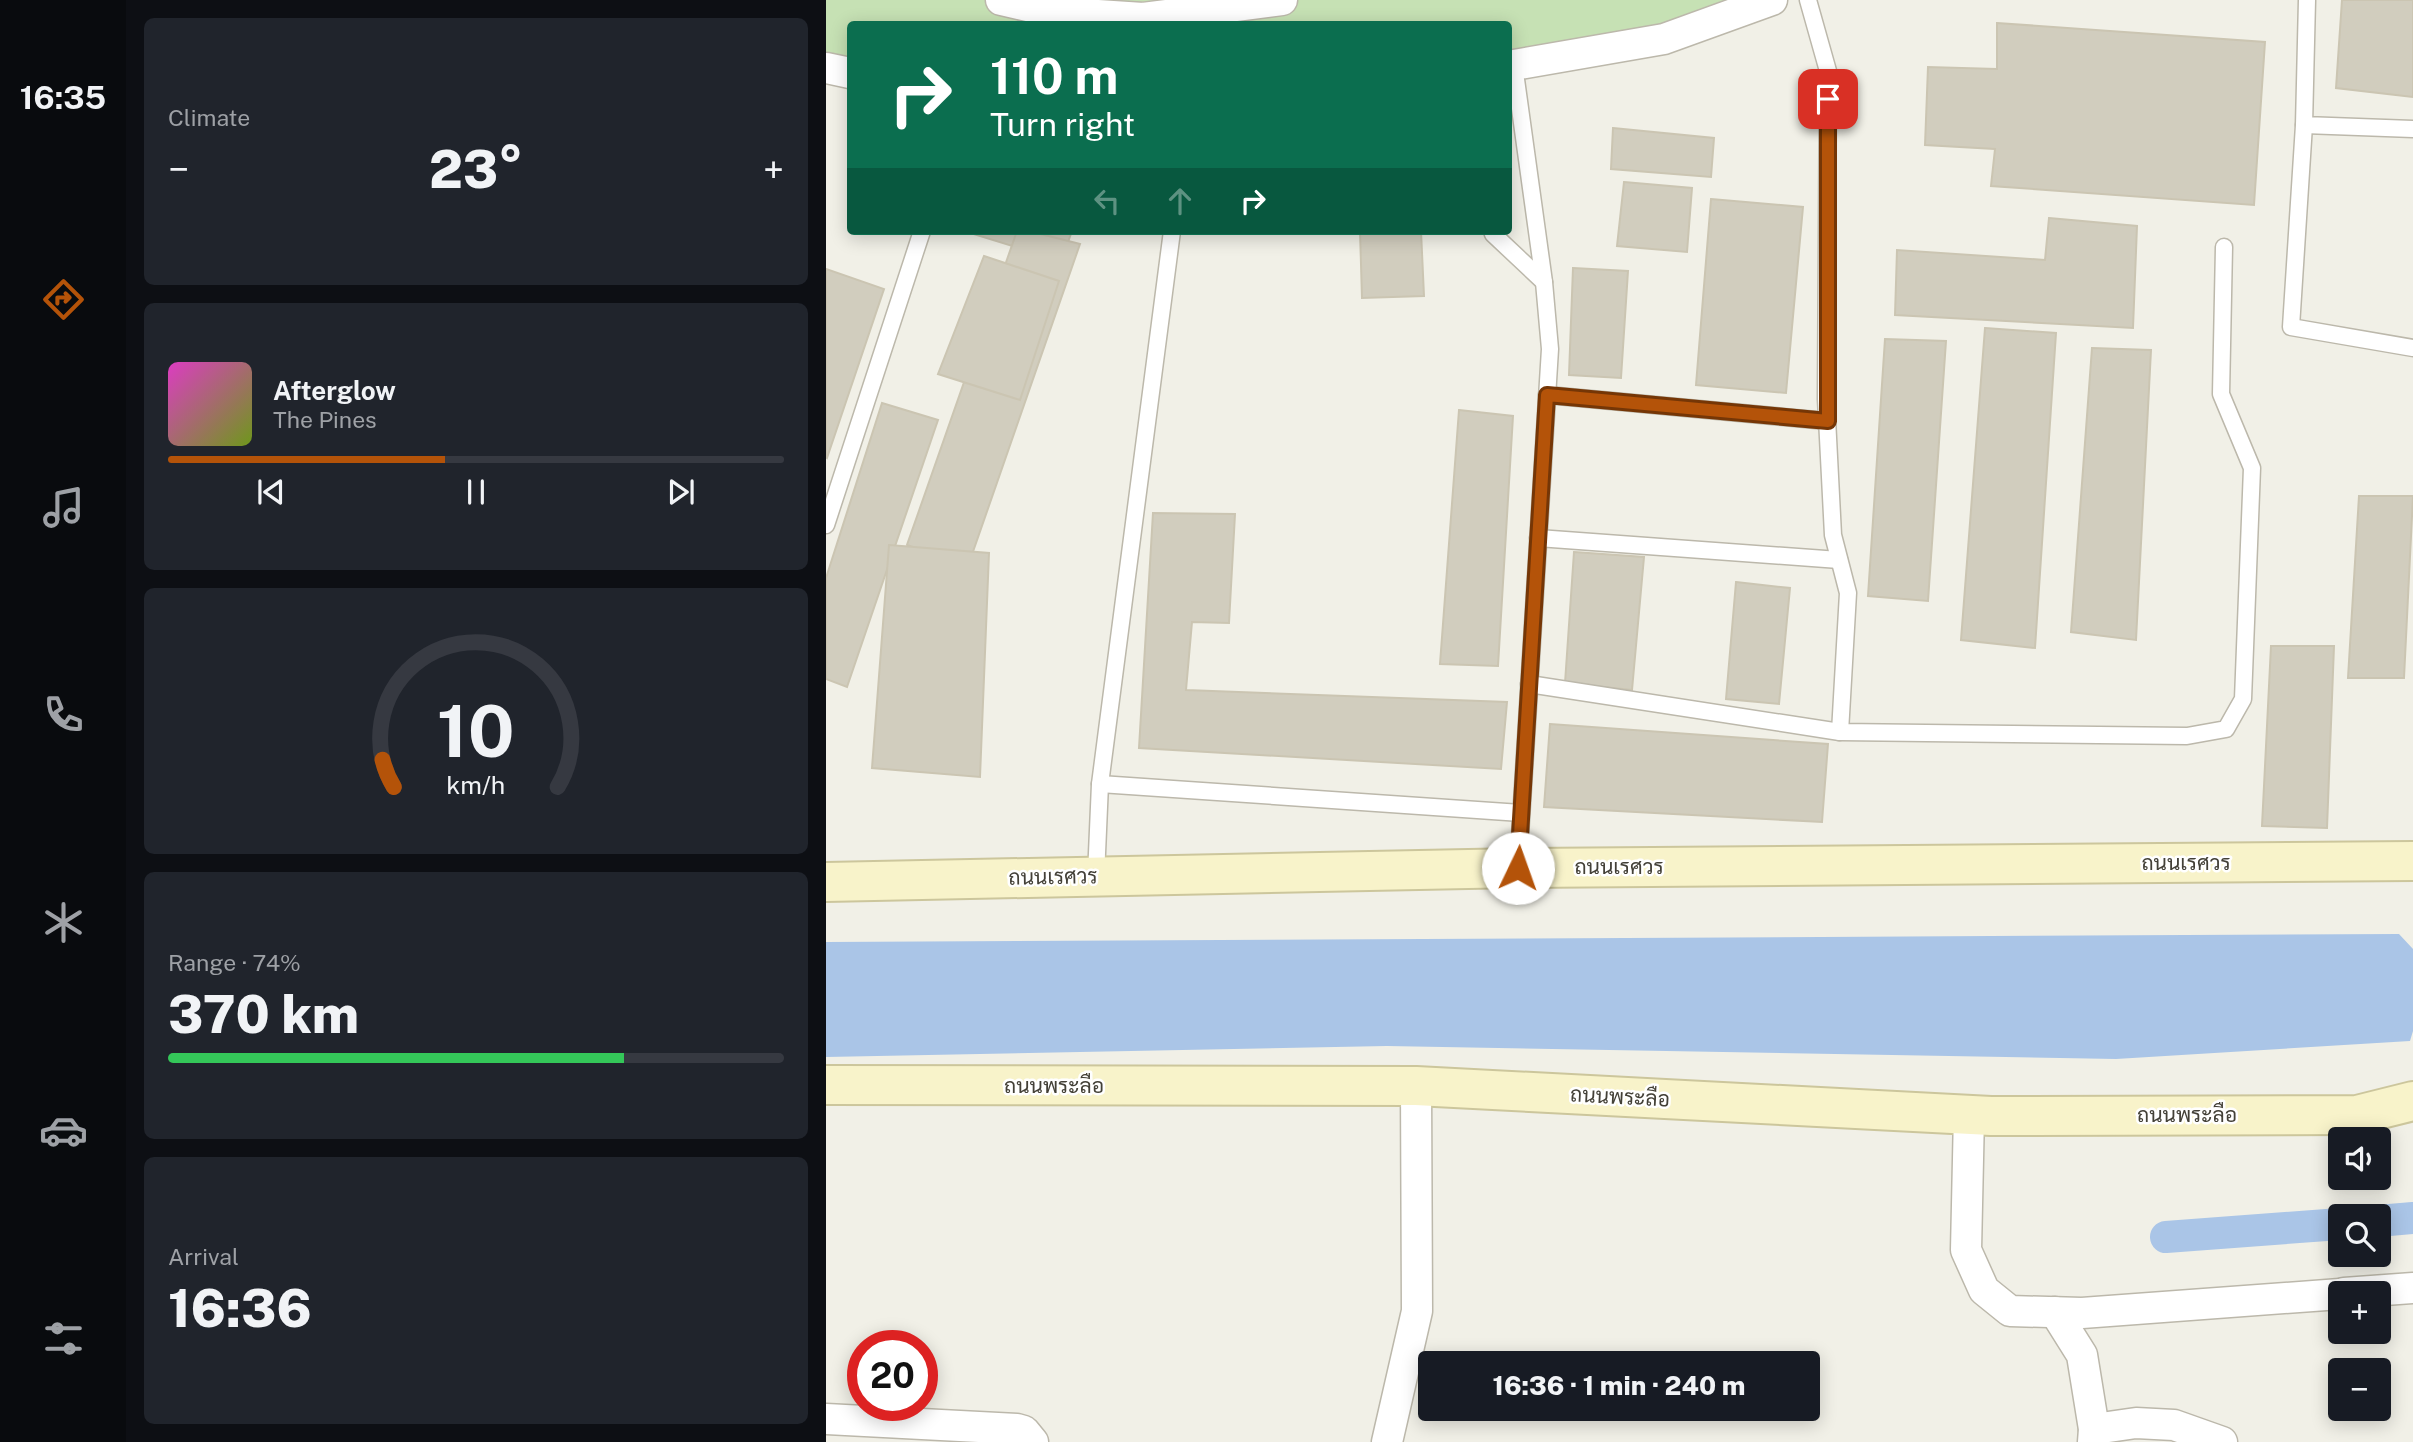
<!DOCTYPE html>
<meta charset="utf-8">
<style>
:root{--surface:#171b24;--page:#20242c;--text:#f1f3f6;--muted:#9ea1a6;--line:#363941;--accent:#b45309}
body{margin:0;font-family:"Public Sans",Sarabun,sans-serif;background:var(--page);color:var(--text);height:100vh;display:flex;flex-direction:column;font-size:26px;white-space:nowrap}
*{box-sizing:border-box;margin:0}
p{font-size:23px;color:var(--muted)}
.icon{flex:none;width:38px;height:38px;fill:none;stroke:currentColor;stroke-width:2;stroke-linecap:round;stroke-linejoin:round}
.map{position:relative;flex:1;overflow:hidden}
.drawer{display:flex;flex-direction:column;gap:18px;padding:18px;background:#0d0f14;width:700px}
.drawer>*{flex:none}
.hud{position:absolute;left:21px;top:21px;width:665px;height:214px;border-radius:7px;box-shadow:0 4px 18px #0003;background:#0b6e4f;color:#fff;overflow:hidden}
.buttons{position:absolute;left:1502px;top:1127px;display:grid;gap:14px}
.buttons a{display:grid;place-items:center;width:63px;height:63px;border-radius:7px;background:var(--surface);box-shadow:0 4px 18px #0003;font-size:35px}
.speed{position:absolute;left:21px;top:1330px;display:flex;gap:14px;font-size:35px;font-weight:700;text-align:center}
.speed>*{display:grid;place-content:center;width:91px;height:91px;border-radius:50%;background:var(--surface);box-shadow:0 4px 18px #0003;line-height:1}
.speed .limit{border:10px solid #d22;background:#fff;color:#111}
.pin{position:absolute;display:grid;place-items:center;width:60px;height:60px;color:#fff;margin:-30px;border-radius:14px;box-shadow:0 4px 10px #0006}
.me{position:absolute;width:77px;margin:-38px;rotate:3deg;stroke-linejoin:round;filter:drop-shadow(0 0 5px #0008)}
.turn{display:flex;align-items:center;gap:24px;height:147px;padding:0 28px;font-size:32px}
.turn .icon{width:91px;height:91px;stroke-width:2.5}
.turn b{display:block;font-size:49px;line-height:60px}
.lanes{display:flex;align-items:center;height:66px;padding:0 28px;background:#0003;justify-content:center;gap:35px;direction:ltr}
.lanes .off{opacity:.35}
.big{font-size:52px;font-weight:800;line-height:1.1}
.drawer .widget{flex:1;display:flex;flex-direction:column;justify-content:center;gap:10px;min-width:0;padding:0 24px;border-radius:10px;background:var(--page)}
.drawer .dial{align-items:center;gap:0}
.dial svg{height:182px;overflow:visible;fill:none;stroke:var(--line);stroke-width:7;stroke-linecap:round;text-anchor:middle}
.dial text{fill:var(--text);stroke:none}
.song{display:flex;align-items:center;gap:21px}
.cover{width:84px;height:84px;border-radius:10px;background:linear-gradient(135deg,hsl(310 70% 55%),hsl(80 70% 35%))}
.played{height:7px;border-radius:4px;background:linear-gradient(90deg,var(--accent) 45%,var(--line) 45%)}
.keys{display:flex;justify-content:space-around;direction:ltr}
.heat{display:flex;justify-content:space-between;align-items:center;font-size:38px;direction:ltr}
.charge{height:10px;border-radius:5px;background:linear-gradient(90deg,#34c759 74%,var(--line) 0)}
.trip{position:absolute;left:592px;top:1351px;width:402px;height:70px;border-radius:7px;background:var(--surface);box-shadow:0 4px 18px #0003;font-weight:800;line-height:70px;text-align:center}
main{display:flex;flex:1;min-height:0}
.dock{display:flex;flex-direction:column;width:126px;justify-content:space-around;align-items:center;background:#090b0e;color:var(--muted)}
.dock .icon{width:49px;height:49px}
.dock .selected{color:var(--accent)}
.dock b{font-size:32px;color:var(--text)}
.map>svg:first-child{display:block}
.green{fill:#c6e1b4}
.water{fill:#aac5e7}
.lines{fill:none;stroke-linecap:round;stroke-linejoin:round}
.canal{stroke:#aac5e7;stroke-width:32}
.building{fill:#d1cdbe;stroke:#cbc5b2;stroke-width:2}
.lane-casing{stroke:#bcb8ab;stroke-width:19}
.street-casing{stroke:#bcb8ab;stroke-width:33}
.secondary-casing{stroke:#ccc69c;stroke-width:42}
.lane{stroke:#fff;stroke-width:16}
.street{stroke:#fff;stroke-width:30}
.secondary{stroke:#f8f3ca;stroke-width:38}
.route-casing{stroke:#753606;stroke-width:18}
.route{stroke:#b45309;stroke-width:12}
.labels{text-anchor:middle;stroke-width:5;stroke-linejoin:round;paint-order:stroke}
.street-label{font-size:21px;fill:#434037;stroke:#fff}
</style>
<main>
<nav class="dock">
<b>16:35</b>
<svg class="icon selected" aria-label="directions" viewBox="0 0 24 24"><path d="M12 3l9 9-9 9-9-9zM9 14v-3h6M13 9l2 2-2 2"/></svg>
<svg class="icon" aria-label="music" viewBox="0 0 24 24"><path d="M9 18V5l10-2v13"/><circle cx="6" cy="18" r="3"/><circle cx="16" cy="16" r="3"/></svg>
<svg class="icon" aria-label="phone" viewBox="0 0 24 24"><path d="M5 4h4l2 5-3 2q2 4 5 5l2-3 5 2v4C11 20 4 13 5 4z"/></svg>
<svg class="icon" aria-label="climate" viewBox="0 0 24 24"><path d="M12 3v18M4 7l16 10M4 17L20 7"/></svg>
<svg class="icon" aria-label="car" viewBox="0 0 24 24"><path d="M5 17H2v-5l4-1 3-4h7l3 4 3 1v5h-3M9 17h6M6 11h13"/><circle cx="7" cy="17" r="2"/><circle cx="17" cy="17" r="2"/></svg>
<svg class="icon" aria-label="filters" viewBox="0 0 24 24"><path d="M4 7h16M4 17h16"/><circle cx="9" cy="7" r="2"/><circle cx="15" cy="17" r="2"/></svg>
</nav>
<section class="drawer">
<div class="widget"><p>Climate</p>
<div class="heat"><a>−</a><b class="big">23°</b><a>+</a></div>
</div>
<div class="widget">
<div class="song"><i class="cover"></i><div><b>Afterglow</b><p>The Pines</p></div></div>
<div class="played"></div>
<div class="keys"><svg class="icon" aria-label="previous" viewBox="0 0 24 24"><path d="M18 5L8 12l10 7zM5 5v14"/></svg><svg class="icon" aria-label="pause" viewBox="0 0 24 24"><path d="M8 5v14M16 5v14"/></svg><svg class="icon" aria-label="next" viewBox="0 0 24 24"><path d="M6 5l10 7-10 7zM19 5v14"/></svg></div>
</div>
<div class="widget dial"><svg viewBox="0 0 100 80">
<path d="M14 69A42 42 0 1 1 86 69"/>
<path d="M14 69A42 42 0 0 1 9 57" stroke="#b45309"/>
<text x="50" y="56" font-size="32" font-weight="700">10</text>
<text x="50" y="72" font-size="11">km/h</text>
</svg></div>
<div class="widget"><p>Range · 74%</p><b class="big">370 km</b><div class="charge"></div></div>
<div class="widget"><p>Arrival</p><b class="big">16:36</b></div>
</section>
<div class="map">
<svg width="1587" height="1442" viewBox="0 0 1587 1442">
<rect width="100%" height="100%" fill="#f1f0e7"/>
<!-- green -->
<polygon class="green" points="0,0 943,0 683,66 682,24 24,24 24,70 0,65"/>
<!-- water -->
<polygon class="water" points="1573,934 1587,949 1587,1031 1584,1041 1290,1059 561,1046 0,1057 0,942"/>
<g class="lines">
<!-- canal -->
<g class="canal">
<polyline points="1552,1221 1587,1218"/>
<polyline points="1340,1237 1514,1224"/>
</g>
</g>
<!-- building -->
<g class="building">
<polygon points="1516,0 1587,0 1587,97 1510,88"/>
<polygon points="1171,23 1439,42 1428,205 1165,186 1169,149 1099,145 1102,67 1171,69"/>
<polygon points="787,128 888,138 885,177 785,169"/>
<polygon points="798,182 866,188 861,252 791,246"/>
<polygon points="885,199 977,207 960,393 870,385"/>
<polygon points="1223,218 1311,226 1307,328 1069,315 1071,250 1219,260"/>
<polygon points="138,231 246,231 235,261"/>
<polygon points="191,231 203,231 254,244 142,566 81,545"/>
<polygon points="534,231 595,231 598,296 536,298"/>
<polygon points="158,256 233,281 194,400 112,374"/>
<polygon points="747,268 802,271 795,378 743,375"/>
<polygon points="0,269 58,289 1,458 0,457"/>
<polygon points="1159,328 1230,333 1209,648 1135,640"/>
<polygon points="1059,339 1120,341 1102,601 1042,596"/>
<polygon points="1266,348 1325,350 1310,640 1245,632"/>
<polygon points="56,403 112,420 21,687 0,679 0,578"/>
<polygon points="633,410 687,416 672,666 614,664"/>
<polygon points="1533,496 1587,496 1578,678 1522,678"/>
<polygon points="327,513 409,514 403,623 366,622 360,690 681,702 675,769 313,748"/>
<polygon points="63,545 163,553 154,777 46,768"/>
<polygon points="748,552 818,557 806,690 739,683"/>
<polygon points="910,582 964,588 953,704 900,699"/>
<polygon points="1445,646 1508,646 1501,828 1436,826"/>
<polygon points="724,724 1002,744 996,822 718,807"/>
</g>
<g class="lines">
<defs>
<g id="lane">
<polyline points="982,0 1002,71 1000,399 1007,535 1022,593 1014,732"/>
<polyline points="1481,0 1478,125 1587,129"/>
<polyline points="688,65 718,282 724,349 692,868"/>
<polyline points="1478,125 1465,327 1587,348"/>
<polyline points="666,231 667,234 718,282"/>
<polyline points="721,395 1001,421"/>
<polyline points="0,525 96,231"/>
<polyline points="712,538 1013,560"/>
<polyline points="703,684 1014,732 1361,736 1400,729 1417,699 1426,468 1395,394 1398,247"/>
<polyline points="274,784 695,813"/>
<polyline points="270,876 274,784 346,231"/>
</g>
<g id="street">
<polyline points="175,0 227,12 317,18 456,0"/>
<polyline points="682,66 838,39 946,0"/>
<polyline points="0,68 24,73"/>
<polyline points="1143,1114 1140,1250 1158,1290 1184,1311 1256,1313 1514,1294"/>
<polyline points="1518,1293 1587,1288"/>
<polyline points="1229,1312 1256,1355 1268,1429 1267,1442"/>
<polyline points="0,1419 191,1429 198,1431 207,1442"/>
<polyline points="1268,1429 1310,1423 1348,1425 1396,1442"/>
<polyline points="561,1442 591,1311 590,1086"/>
</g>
<g id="secondary">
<polyline points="0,882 692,868 1587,861"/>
<polyline points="0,1085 590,1086 1165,1116 1531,1115 1587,1101"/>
</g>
</defs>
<!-- lane casing -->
<use href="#lane" class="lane-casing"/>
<!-- street casing -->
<use href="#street" class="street-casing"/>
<!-- secondary casing -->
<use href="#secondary" class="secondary-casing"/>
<!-- lane -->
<use href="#lane" class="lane"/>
<!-- street -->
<use href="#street" class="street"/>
<!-- secondary -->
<use href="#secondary" class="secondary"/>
</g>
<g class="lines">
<defs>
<polyline id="route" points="692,868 721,395 1002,421 1002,99"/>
</defs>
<!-- route casing -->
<use href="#route" class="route-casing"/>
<!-- route -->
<use href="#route" class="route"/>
</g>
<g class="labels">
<!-- street labels -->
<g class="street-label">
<text x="1360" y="870">ถนนเรศวร</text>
<text x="793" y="874">ถนนเรศวร</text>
<text transform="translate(227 877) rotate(-1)" y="7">ถนนเรศวร</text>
<text x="228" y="1093">ถนนพระลือ</text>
<text transform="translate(794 1097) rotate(3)" y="7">ถนนพระลือ</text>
<text x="1361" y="1122">ถนนพระลือ</text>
</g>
</g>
</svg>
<div class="buttons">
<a><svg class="icon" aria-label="sound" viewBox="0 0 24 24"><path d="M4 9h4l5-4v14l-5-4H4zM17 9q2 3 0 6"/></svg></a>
<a><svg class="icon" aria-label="search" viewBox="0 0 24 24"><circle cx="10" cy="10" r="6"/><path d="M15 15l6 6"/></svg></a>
<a>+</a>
<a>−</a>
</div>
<div class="speed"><div class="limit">20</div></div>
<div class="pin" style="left:1002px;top:99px;background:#d93025"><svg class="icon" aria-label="arrive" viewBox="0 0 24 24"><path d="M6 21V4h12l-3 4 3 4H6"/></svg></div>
<svg class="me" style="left:692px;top:868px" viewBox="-20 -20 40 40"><circle r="19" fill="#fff"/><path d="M0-13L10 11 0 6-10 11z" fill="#b45309"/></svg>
<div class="trip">16:36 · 1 min · 240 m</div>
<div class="hud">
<div class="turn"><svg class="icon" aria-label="right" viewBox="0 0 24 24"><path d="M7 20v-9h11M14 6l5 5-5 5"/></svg><div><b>110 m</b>Turn right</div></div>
<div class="lanes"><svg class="icon off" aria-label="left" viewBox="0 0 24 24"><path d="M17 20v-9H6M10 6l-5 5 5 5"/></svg><svg class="icon off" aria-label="ahead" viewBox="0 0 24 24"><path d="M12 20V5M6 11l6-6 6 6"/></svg><svg class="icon" aria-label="right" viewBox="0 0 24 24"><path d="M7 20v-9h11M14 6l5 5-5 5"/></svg></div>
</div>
</div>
</main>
